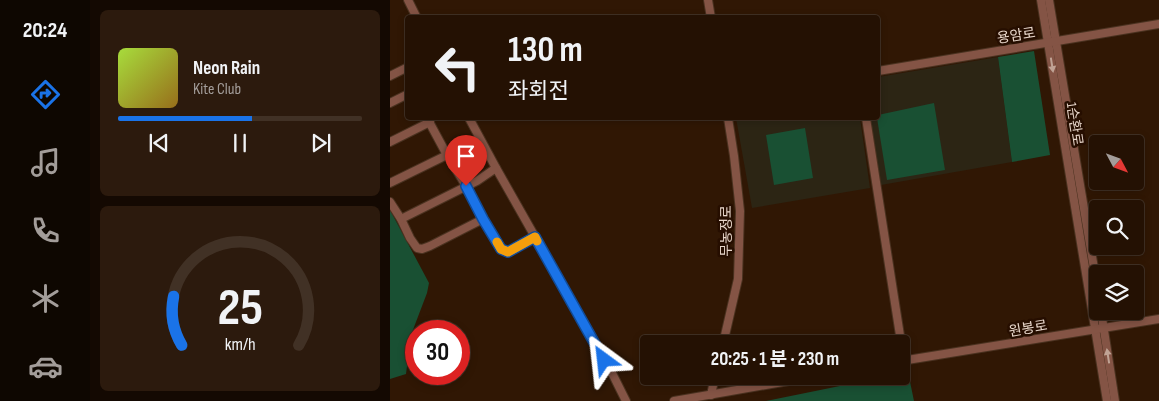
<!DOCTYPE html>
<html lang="ko">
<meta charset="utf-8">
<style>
:root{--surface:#241103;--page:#2c1a0d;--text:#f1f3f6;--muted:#a39d9a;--line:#413125;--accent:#1a73e8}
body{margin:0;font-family:"Sofia Sans Condensed","Noto Sans KR",sans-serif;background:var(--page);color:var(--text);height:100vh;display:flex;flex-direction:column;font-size:19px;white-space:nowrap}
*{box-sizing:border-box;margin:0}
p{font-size:16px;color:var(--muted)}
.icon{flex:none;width:28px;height:28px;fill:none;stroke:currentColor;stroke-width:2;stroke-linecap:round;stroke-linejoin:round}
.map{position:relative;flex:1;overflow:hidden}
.details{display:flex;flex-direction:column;gap:10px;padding:10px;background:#140902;width:300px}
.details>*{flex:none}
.top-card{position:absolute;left:15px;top:15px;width:475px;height:105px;border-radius:5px;box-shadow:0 2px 8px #0003,0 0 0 1px var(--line);background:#241103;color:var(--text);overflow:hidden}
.needle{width:32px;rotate:131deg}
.tools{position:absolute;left:699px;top:135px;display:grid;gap:10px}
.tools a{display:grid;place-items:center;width:55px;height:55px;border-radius:5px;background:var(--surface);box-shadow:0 2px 8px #0003,0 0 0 1px var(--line);font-size:25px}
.speed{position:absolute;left:15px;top:320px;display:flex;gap:10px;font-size:25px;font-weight:700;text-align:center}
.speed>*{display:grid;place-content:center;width:65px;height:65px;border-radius:50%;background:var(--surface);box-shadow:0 2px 8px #0003,0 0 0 1px var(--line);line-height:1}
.speed .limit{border:8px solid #d22;background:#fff;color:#111}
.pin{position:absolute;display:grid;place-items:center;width:42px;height:42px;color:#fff;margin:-51px -21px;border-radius:50% 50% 50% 0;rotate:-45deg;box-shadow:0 0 5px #0007}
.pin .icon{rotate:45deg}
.me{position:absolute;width:55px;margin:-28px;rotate:330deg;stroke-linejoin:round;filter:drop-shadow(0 0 4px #0008)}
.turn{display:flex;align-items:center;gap:18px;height:105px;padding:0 20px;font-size:22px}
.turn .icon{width:65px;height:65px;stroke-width:2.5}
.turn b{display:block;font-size:35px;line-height:42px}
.details .widget{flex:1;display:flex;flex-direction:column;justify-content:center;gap:8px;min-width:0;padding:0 18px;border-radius:8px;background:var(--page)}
.details .dial{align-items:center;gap:0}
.dial svg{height:130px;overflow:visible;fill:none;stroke:var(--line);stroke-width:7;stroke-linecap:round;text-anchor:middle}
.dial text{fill:var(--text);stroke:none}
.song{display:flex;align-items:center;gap:15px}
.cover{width:60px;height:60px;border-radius:8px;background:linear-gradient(135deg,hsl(80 70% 55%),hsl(40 70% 35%))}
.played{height:5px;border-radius:2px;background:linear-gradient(90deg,var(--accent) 55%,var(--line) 55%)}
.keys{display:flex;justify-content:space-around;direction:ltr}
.trip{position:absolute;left:250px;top:335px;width:270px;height:50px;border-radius:5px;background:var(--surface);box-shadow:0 2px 8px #0003,0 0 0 1px var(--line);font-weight:700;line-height:50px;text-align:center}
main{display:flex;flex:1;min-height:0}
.menu{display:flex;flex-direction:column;width:90px;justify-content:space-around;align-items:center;background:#0e0701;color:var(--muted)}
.menu .icon{width:35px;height:35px}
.menu .active{color:var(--accent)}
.menu b{font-size:22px;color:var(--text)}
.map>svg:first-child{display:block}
.education{fill:#2c2514}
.green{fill:#195033}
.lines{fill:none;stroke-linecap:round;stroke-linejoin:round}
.minor-casing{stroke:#4a3220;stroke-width:10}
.minor{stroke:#845445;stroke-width:8}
.oneway{fill:#c0a395}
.route-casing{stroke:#114b97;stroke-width:12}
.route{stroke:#1a73e8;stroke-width:9}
.slow{stroke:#f59e0b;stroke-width:9}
.labels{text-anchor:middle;stroke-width:5;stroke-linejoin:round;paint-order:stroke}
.street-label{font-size:14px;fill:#e8d7cb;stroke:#260e00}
</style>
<main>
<nav class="menu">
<b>20:24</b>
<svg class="icon active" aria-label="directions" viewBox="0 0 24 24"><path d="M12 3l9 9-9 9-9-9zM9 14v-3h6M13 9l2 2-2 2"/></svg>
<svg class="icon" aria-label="music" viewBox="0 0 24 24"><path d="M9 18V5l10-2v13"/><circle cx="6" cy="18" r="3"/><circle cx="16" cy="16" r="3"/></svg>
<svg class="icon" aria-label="phone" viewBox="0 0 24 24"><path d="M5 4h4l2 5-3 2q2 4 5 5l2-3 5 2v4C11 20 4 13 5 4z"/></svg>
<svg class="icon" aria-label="climate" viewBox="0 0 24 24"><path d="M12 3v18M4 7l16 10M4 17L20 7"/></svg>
<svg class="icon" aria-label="car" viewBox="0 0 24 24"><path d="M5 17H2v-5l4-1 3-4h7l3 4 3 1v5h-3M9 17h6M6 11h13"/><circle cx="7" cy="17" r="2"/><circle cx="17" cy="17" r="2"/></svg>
</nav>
<section class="details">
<div class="widget">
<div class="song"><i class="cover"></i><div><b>Neon Rain</b><p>Kite Club</p></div></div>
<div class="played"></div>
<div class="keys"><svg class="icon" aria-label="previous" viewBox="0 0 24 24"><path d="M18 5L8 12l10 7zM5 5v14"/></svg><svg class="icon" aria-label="pause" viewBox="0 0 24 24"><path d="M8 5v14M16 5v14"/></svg><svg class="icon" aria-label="next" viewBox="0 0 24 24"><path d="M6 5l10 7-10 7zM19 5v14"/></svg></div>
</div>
<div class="widget dial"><svg viewBox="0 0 100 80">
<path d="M14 69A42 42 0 1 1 86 69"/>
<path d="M14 69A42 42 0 0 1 9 39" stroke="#1a73e8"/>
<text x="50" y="56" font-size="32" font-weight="700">25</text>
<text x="50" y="72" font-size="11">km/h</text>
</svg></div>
</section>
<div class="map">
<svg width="769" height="401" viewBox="0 0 769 401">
<rect width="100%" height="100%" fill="#301704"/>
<!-- education -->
<g class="education">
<polygon points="608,57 622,162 491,185 480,118 488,118 488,77"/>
<polygon points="346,118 470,118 480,188 362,208"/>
</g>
<!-- green -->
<g class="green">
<polygon points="644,51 660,155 622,162 608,57"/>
<polygon points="544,103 555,170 497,180 487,118 488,115"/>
<polygon points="415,128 423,178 384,185 376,135"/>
<polygon points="0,210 39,283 37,293 21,335 16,374 0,379"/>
<polygon points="518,372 524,401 376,401 499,376 511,376 511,374"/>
</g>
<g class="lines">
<defs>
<g id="minor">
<polyline points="18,0 27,18"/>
<polyline points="318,0 321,18"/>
<polyline points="651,0 717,401"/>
<polyline points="659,0 708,292"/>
<polyline points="488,71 769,24"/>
<polyline points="0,76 18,67"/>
<polyline points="0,103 18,94"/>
<polyline points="37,118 57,155 76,186 93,219 111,249 118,252 145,237"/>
<polyline points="79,118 106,168 220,369 236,401"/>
<polyline points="476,118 514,361"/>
<polyline points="0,142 40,122"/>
<polyline points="0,183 57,155"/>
<polyline points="0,202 11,219 20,238 27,248 32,249 40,246 93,219"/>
<polyline points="11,219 87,181 106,168"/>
<polyline points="711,311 725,401"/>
<polyline points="333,344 348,279 350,211 344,156 338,118"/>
<polyline points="511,361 769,319"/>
<polyline points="321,395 325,376"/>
<polyline points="284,401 427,376"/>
</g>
</defs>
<!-- minor casing -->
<use href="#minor" class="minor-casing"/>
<!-- minor -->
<use href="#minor" class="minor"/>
</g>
<!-- one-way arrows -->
<defs><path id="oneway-solid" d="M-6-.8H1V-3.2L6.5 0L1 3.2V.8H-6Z" transform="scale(1.25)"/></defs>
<g class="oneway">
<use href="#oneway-solid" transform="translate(662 65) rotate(81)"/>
<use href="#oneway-solid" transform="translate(718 356) rotate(-99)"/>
</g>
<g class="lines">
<defs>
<polyline id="route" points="76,186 93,219 111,249 118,252 145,237 214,360"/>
</defs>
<!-- route casing -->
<use href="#route" class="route-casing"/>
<!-- route -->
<use href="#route" class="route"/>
<!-- slow -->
<polyline class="slow" points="107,242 111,249 118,252 145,237 147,241"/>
</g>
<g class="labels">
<!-- street labels -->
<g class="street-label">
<text transform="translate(626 35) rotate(-9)" y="5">용암로</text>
<text transform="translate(685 124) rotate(81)" y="5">1순환로</text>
<text transform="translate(336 231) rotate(-90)" y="5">무농정로</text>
<text transform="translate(638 328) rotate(-10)" y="5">원봉로</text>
</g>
</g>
</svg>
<div class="tools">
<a><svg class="needle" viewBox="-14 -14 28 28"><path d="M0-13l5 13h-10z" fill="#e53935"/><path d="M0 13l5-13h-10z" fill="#a39d9a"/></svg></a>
<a><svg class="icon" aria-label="search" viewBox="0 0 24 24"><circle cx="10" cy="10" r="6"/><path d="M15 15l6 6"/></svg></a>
<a><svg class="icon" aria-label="layers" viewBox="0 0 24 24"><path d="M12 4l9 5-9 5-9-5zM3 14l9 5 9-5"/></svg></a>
</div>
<div class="speed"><div class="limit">30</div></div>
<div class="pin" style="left:76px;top:186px;background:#d93025"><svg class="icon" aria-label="arrive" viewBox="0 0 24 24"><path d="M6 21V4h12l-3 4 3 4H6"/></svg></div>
<svg class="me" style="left:214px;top:360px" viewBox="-20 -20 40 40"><path d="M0-17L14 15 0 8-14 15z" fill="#1a73e8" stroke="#fff" stroke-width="4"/></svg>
<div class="trip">20:25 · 1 분 · 230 m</div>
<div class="top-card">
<div class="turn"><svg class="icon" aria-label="left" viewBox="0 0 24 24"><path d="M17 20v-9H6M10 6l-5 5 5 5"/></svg><div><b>130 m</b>좌회전</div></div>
</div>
</div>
</main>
